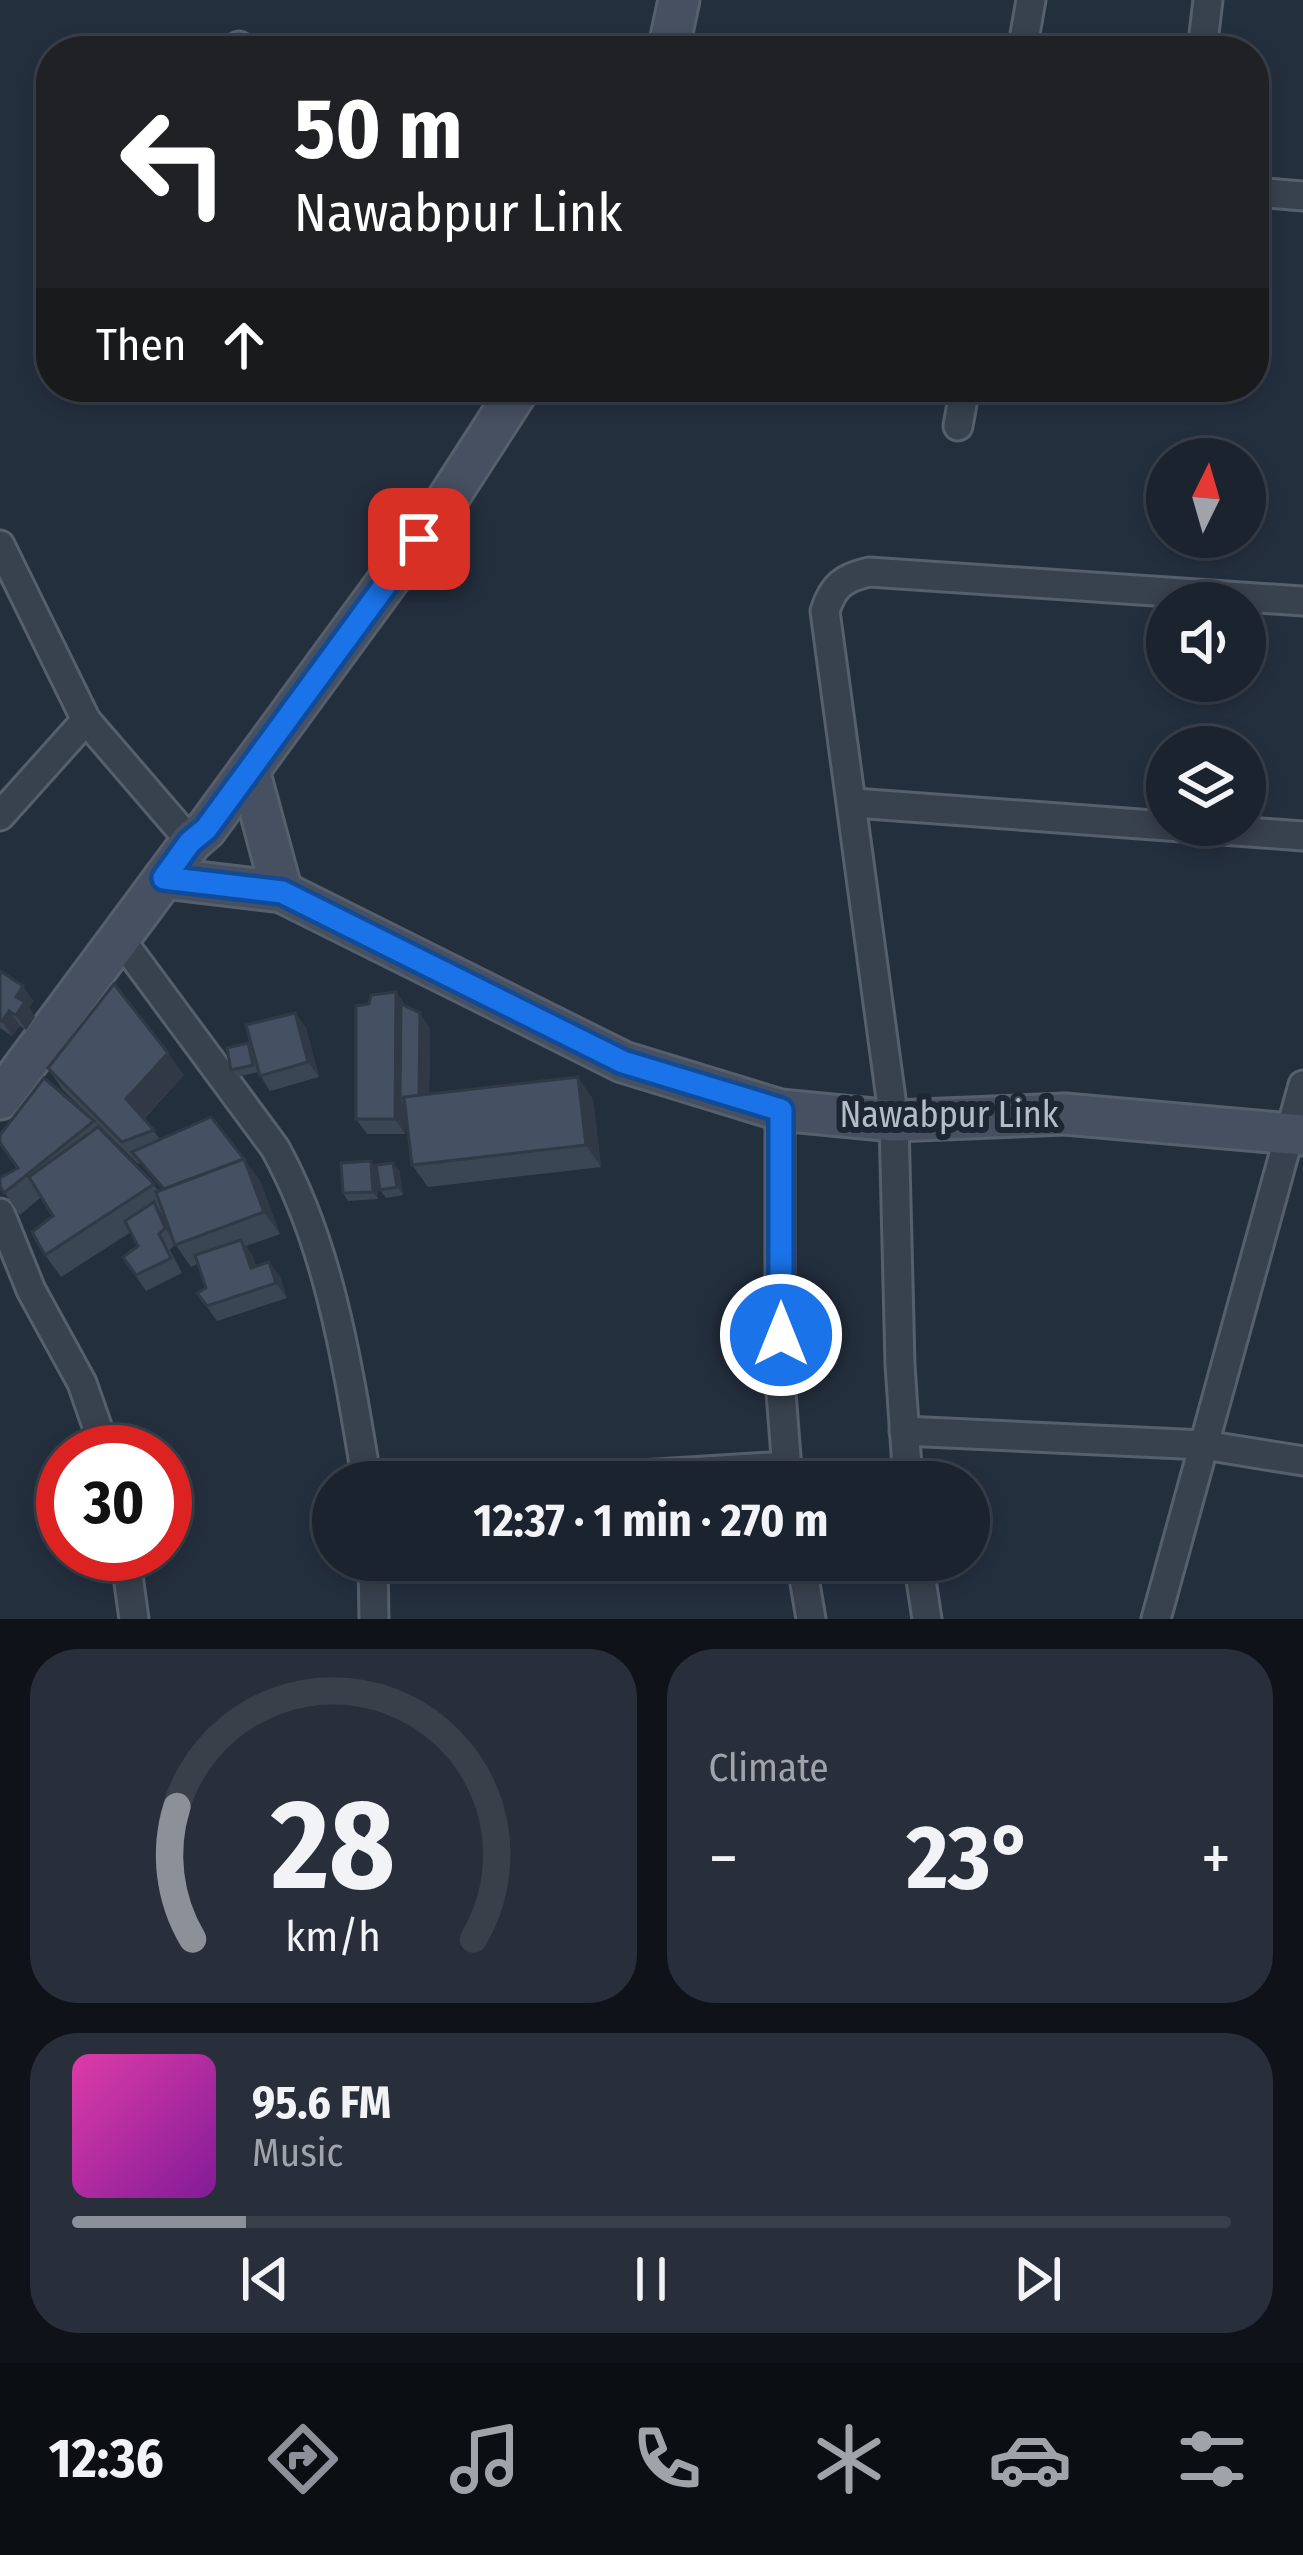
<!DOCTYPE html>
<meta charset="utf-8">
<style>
:root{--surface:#1b232e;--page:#282f3a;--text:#f1f3f6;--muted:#a0a4aa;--line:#39404a;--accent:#8c9099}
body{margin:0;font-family:"Fira Sans Condensed",sans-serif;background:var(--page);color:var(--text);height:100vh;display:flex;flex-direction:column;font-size:45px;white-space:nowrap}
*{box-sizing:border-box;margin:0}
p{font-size:39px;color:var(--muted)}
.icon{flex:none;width:66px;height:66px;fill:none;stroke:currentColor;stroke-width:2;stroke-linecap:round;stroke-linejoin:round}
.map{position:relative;height:1619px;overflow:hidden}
.side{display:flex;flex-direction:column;gap:30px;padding:30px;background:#0f1319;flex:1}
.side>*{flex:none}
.top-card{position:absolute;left:36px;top:36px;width:1233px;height:366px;border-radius:48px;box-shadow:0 6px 18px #0003,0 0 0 3px var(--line);background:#202124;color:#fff;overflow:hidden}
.needle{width:78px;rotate:5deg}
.tools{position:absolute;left:1146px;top:438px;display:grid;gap:24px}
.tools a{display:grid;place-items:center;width:120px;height:120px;border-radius:50%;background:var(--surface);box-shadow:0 6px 18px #0003,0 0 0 3px var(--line);font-size:60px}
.speed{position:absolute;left:36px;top:1425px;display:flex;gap:24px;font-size:60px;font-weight:700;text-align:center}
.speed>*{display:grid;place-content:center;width:156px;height:156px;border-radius:50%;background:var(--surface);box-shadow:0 6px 18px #0003,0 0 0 3px var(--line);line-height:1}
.speed .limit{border:18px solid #d22;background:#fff;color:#111}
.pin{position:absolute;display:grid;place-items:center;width:102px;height:102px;color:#fff;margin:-51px;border-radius:24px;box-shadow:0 6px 18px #0006}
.me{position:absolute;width:132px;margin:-66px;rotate:0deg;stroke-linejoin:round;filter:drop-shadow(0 0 9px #0008)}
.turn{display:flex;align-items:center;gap:42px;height:252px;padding:0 60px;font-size:54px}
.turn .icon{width:156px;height:156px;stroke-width:2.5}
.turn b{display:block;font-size:84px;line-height:102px}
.then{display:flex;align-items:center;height:114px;padding:0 60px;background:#0003;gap:24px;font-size:45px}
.big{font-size:90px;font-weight:700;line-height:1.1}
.side .tile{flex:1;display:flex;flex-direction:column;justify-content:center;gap:18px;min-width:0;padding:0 42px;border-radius:48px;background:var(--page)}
.side .dial{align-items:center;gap:0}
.dial svg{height:312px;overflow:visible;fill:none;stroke:var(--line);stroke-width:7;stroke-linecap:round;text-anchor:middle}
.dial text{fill:var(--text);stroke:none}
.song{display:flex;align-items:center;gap:36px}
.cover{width:144px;height:144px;border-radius:18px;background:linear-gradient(135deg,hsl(320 70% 55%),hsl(290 70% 35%))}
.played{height:12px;border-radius:6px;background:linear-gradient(90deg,var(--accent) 15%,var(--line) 15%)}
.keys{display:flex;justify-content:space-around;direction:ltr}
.heat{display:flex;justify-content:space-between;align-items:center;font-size:66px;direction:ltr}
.side .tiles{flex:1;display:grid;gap:30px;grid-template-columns:1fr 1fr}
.tile:last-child{grid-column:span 2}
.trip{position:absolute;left:312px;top:1461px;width:678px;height:120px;border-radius:60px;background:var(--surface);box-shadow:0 6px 18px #0003,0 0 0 3px var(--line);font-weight:700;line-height:120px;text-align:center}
.tab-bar{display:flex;height:192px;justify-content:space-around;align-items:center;background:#0b0e12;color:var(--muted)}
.tab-bar .icon{width:84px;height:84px}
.tab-bar .selected{color:var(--accent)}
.tab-bar b{font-size:54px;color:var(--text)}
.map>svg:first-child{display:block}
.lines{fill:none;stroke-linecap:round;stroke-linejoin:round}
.street-casing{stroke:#565f6c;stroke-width:33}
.secondary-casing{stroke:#565f6c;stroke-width:45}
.street{stroke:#38414e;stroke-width:27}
.secondary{stroke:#465061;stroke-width:39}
.wall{fill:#3b4654}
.shaded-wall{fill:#303945}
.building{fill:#455162;stroke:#303945;stroke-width:3}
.route-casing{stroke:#114b97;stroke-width:30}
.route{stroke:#1a73e8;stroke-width:21}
.labels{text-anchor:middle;stroke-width:12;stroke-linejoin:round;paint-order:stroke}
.street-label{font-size:36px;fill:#b4bcc9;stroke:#1d2633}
</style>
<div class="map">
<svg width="1303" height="1619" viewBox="0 0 1303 1619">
<rect width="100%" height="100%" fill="#242f3e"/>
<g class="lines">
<defs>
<g id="street">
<polyline points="239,46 242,51"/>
<polyline points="1022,51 1031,0"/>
<polyline points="1202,51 1208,0"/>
<polyline points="1254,192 1303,196"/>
<polyline points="958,426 965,387"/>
<polyline points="0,545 86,720 191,842"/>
<polyline points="854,803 1303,836"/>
<polyline points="0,816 86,720"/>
<path d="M119,937L275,1148C331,1249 348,1369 367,1482"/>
<polyline points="780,1110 780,1380 788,1482"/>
<polyline points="0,1213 31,1290 82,1383 106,1452"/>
<polyline points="904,1431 1204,1445 1303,1461"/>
<polyline points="529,1482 785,1466"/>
<path d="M908,1482L900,1365L894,1121L825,611C833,586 843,578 869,572L1303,601"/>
<polyline points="125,1554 134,1619"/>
<polyline points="373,1560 374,1619"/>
<polyline points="801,1560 811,1619"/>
<polyline points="918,1560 927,1619"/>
<polyline points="1156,1619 1303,1085"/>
</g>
<g id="secondary">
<polyline points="668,51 679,0"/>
<polyline points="249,770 282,892"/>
<polyline points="164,878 282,892 623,1062 780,1110 894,1121 1065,1114 1303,1135"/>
<polyline points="0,1099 191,842 206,829 447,500 520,387"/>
</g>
</defs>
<!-- street casing -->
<use href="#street" class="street-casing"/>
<!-- secondary casing -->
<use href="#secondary" class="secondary-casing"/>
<!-- street -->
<use href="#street" class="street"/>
<!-- secondary -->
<use href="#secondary" class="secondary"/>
</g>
<!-- wall -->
<g class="wall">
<polygon points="0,971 23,986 33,1001 29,1008 35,1017 26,1030 20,1026 12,1036 0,1028"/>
<polygon points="295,1013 306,1028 319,1077 270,1091 258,1072 237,1077 231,1070 248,1043 253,1051"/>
<polygon points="430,1028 429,1094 593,1099 601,1167 428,1187 412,1165 406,1108 405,1134 367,1134 356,1119"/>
<polygon points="48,1068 184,1075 144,1119 160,1139 244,1159 260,1181 280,1234 246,1246 252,1255 256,1266 269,1262 280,1277 287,1298 217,1321 197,1293 206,1288 198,1264 191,1267 175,1244 170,1250 182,1273 146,1291 123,1257 138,1246 131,1232 61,1277 45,1255 53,1216 41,1197 20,1215 0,1186 94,1121 159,1191 162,1189 140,1163 138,1164 63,1090"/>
<polygon points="371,1161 377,1169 378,1199 348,1201 343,1193"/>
<polygon points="399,1170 403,1195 386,1198 380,1190"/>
</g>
<!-- shaded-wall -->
<g class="shaded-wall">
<polygon points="23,986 33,1001 29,1008 35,1017 26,1030 16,1015 16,997"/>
<polygon points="396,992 407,1007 400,1099 406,1107 405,1134 395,1119"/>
<polygon points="9,1011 20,1026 12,1036 2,1021"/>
<polygon points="295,1013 306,1028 319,1077 308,1062"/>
<polygon points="420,1013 430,1028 429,1114 419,1099"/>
<polygon points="168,1053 184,1075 141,1121 126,1099"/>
<polygon points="578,1077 593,1099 601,1167 586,1145"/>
<polygon points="244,1159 260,1181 280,1234 264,1212"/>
<polygon points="371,1161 377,1169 378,1199 373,1192"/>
<polygon points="393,1163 399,1170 403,1195 397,1187"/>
<polygon points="154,1202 164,1217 176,1244 165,1228"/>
<polygon points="241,1240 252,1255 262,1283 251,1268"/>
<polygon points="269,1262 280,1277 287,1298 276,1283"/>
</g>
<!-- building -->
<g class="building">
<polygon points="0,971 23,986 16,997 25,1002 16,1015 9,1011 2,1021 0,1020"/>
<polygon points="114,984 168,1053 126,1099 154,1130 122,1142 48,1068"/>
<polygon points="396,992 395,1119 356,1119 356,1006 369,1004 371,995"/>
<polygon points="401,1004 420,1013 419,1095 400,1099"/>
<polygon points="295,1013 308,1062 260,1076 246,1025"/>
<polygon points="248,1043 253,1065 231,1070 227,1048"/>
<polygon points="578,1077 586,1145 412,1165 404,1097"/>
<polygon points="44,1078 94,1121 4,1193 0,1186 0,1178 18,1168 0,1143 0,1135"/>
<polygon points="211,1117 244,1159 164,1189 132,1152"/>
<polygon points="98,1127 154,1184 45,1255 32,1232 53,1216 29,1177"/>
<polygon points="244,1159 264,1212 175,1245 156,1192"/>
<polygon points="371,1161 373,1192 343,1193 341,1163"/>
<polygon points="393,1163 397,1187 380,1190 376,1165"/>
<polygon points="154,1202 165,1228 159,1234 171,1258 136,1275 123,1257 138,1246 125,1221"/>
<polygon points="241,1240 251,1268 269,1262 276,1283 207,1306 197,1293 206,1288 195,1255"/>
</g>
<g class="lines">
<defs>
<polyline id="route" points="419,539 206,829 190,842 164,878 282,892 623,1062 781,1110 781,1335"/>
</defs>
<!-- route casing -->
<use href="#route" class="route-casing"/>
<!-- route -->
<use href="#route" class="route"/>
</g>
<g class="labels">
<!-- street labels -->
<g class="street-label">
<text x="949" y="1127">Nawabpur Link</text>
</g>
</g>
</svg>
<div class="tools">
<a><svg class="needle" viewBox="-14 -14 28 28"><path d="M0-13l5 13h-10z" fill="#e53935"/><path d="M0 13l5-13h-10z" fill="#a0a4aa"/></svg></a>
<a><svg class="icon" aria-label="sound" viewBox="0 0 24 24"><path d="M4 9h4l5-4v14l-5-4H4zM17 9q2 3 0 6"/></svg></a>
<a><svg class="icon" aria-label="layers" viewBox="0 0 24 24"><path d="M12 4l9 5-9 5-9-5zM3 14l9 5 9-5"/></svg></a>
</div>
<div class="speed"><div class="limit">30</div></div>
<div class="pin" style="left:419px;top:539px;background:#d93025"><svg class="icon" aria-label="arrive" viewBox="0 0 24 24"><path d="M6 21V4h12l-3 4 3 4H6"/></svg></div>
<svg class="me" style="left:781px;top:1335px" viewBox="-20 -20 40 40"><circle r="17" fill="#1a73e8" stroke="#fff" stroke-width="3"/><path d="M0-11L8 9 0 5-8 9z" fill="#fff"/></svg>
<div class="trip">12:37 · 1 min · 270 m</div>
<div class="top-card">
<div class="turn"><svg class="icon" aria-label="left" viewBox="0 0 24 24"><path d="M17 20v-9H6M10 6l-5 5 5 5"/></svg><div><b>50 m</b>Nawabpur Link</div></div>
<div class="then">Then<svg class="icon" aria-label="ahead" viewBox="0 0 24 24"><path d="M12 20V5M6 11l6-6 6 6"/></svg></div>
</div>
</div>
<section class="side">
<div class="tiles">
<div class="tile dial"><svg viewBox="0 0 100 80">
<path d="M14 69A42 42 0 1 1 86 69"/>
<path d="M14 69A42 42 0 0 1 10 35" stroke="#8c9099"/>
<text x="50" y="56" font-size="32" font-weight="700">28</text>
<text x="50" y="72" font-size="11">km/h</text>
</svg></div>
<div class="tile"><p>Climate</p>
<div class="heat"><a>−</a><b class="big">23°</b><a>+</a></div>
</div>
<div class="tile">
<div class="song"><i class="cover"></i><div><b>95.6 FM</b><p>Music</p></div></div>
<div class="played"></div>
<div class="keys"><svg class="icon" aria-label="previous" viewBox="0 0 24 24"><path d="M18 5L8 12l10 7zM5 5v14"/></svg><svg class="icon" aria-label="pause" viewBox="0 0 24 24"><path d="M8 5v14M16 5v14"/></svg><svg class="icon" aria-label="next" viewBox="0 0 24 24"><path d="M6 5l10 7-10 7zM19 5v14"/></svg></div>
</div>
</div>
</section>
<nav class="tab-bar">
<b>12:36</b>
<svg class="icon selected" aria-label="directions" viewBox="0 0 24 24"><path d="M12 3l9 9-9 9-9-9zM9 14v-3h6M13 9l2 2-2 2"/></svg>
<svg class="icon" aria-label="music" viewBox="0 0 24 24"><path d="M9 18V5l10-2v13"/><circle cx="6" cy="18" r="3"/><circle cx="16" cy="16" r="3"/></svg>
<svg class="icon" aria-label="phone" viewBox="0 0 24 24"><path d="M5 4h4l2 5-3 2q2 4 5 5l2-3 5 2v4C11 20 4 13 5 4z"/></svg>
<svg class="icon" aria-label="climate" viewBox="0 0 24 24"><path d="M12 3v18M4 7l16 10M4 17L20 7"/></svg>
<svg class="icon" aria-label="car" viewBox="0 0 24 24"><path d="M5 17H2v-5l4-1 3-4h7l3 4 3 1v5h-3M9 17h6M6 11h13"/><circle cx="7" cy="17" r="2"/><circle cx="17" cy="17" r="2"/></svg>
<svg class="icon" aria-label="filters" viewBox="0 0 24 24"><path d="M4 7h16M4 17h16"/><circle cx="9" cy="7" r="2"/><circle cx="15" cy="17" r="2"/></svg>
</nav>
